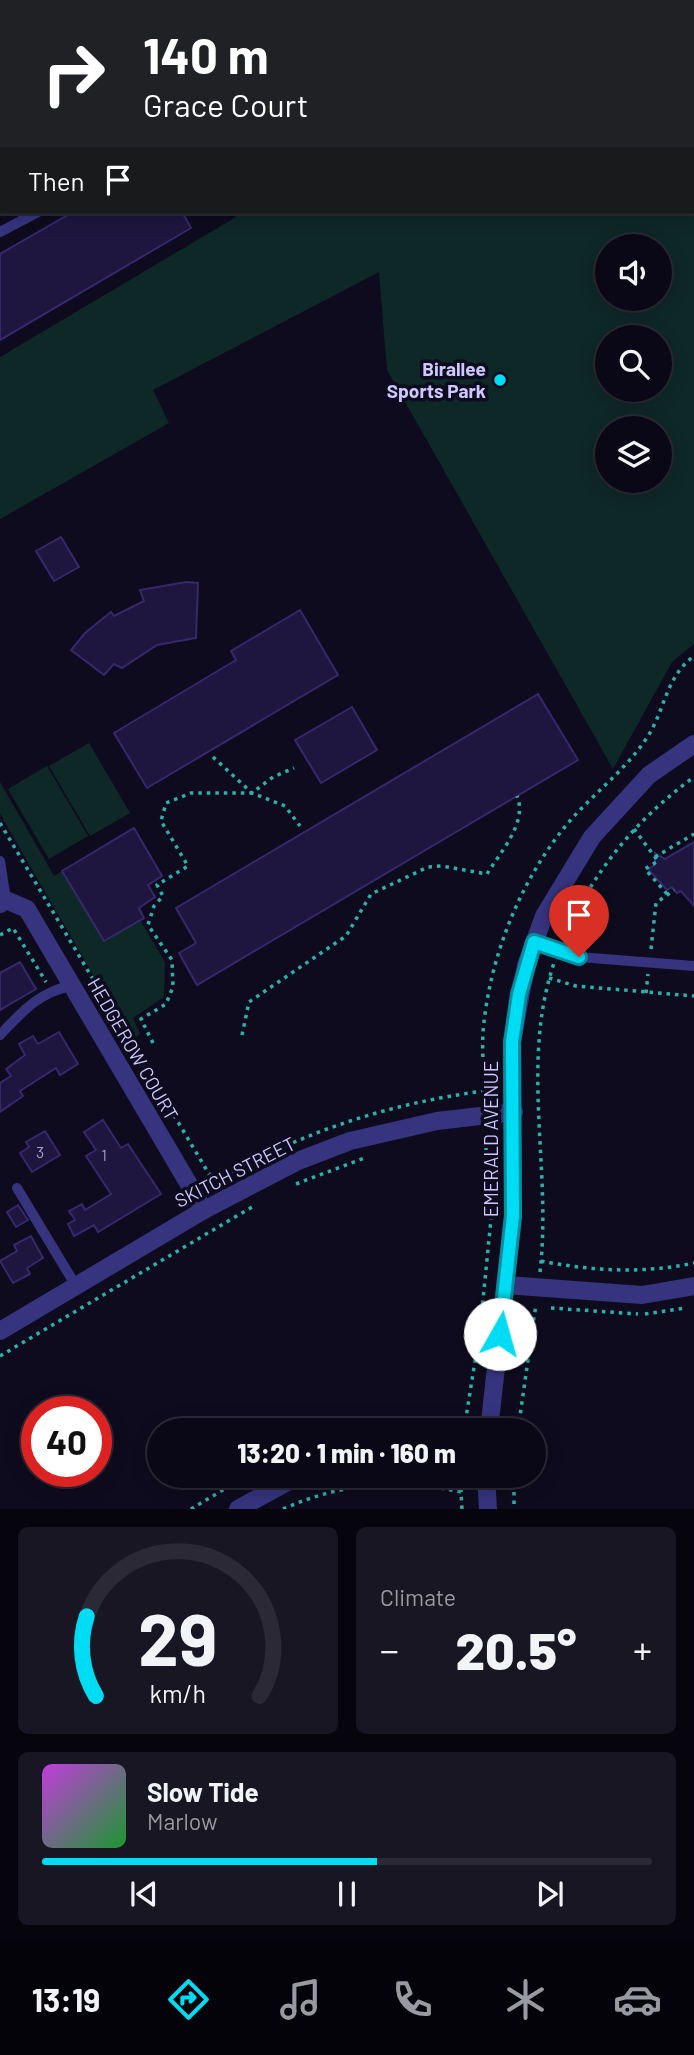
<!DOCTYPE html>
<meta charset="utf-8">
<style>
:root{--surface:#0a0816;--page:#181623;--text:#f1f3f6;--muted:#999aa1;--line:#2a2935;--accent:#00dcf3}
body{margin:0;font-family:Barlow,sans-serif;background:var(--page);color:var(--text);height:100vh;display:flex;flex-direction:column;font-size:26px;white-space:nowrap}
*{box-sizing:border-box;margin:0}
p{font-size:23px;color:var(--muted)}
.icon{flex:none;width:38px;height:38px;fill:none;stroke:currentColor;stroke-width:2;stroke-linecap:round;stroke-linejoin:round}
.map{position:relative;height:1509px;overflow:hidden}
.drawer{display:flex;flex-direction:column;gap:18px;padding:18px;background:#06040c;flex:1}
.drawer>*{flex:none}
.hud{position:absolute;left:0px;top:0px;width:695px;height:214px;box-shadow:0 4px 18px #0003,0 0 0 2px var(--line);background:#202124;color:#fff;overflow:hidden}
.buttons{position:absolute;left:595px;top:234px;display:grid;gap:14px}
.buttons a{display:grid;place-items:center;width:77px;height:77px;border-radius:50%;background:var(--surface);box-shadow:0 4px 18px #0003,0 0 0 2px var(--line);font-size:35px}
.speed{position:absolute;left:21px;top:1396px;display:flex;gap:14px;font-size:35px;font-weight:700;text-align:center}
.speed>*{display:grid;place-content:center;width:91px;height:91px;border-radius:50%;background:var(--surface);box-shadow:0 4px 18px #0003,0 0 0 2px var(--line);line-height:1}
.speed .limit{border:10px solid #d22;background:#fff;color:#111}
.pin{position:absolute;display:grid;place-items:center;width:60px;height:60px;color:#fff;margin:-72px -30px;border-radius:50% 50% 50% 0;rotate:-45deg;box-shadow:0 0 7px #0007}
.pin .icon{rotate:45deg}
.me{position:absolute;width:77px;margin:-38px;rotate:7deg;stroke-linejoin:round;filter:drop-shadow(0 0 5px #0008)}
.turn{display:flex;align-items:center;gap:24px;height:147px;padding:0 28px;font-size:32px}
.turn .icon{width:91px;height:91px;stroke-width:2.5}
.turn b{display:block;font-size:49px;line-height:60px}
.then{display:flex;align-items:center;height:66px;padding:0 28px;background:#0003;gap:14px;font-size:26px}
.big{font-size:52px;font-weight:800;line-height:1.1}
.drawer .tile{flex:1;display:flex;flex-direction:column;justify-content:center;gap:10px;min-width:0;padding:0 24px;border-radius:10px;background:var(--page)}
.drawer .dial{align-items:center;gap:0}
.dial svg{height:182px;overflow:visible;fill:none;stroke:var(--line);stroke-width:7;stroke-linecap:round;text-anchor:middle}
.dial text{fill:var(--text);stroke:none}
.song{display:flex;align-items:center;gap:21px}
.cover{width:84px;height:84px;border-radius:10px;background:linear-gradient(135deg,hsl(290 70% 55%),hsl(130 70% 35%))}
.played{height:7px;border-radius:4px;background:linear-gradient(90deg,var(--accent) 55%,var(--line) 55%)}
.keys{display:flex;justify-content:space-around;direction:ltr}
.heat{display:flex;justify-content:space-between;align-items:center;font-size:38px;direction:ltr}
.drawer .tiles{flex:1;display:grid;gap:18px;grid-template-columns:1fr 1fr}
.tile:last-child{grid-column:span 2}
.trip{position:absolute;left:147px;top:1418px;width:399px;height:70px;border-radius:35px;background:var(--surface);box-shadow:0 4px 18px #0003,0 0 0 2px var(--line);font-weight:800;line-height:70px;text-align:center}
.dock{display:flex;height:112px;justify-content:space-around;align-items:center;background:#040309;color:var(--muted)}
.dock .icon{width:49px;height:49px}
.dock .current{color:var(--accent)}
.dock b{font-size:32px;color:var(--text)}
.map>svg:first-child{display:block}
.green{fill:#0e2827;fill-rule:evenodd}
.building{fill:#1e163f;stroke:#35286c;stroke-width:2}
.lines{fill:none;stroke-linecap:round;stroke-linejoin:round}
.path{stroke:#29b2a9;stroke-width:3.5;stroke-dasharray:3.5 5;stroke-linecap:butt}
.service{stroke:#36347e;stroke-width:10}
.minor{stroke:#36347e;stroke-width:18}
.tertiary{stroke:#36347e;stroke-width:18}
.route-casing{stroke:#008f9e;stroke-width:18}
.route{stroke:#00dcf3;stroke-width:12}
.poi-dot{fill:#00dcf3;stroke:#0e0b1e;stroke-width:2.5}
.labels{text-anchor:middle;stroke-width:7;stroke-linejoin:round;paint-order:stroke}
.number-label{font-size:16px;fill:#a29ccf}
.poi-label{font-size:19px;font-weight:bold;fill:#cec8ff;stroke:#0e0b1e;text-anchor:end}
.street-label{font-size:19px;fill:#cec8ff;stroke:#0e0b1e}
</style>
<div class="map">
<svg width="694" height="1509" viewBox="0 0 694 1509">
<rect width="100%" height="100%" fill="#0e0b1e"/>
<!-- green -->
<g class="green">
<path d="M68,0H694V644L672,662L613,769L387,370L379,272L153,390L169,423L0,519V357L236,217L233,212H693V2ZM607,247H660V299H607ZM607,338H660V390H607ZM607,429H660V481H607Z"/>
<polygon points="89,743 130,813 90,836 49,766"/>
<polygon points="47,766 88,836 49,859 8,789"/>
<polygon points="0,782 54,876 62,871 104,941 140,920 165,962 164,997 133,1018 140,1034 131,1040 0,814"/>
</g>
<!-- building -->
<g class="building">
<polygon points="73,212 182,212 191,228 0,340 0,254"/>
<polygon points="61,537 79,567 54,581 36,551"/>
<polygon points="186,582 198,583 196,638 157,645 122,668 114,664 104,675 71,650 85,633 111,612 114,616 144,601 140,590"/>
<polygon points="300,610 338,675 147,788 114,733 236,660 231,651"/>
<polygon points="538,694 578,760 197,985 179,953 196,943 176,908"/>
<polygon points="352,707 377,750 321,783 295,740"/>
<polygon points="134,828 162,876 148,885 155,897 139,908 144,918 104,941 62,871"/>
<polygon points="694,842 694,906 681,891 677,893 672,887 667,890 648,869 655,865 655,853 665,859"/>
<polygon points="20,962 36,989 0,1010 0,973"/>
<polygon points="59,1032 78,1064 60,1075 56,1068 20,1091 23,1096 0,1112 0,1083 11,1076 6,1069 25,1055 19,1044 33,1036 38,1044"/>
<polygon points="103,1120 121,1148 128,1144 161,1194 98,1232 94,1225 74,1236 68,1224 75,1220 69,1211 82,1204 85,1210 111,1194 86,1156 96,1150 84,1132"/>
<polygon points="45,1131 60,1155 32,1172 20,1153 29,1147 26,1142"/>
<polygon points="18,1205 28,1220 16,1227 7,1212"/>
<polygon points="31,1236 43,1258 27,1268 30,1274 13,1283 0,1261 17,1251 14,1245"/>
</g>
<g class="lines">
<!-- path -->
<g class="path">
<polyline points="213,757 252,793 285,806 300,826"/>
<path d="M0,823L209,1174L221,1178C306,1131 387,1104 484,1091V1100"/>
<polyline points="634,829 658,861 645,869 667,894"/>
<polyline points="655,857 694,834"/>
<polyline points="0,935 13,928 46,982"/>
<path d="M563,940C592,873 635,820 694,777"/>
<polyline points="651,949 656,903 674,890"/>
<polyline points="549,978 576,986 694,996"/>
<polyline points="646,993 648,974"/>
<path d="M242,1035L249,1002L346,936L371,894L428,867L442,866L487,874C500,852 528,823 517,796"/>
<polyline points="153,1043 141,1019 166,1004 173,987 172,960 148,925 154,906 163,896 157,885 188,866 161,821 166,803 191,793 252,793 273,777 294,768"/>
<path d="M484,1091C484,1068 481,1044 484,1022C492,951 522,878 568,823C592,795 623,772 644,742C665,714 664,678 694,656"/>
<polyline points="296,1184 367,1157"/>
<path d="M541,1261C593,1271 642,1274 694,1263"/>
<path d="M540,1272C552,1169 520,1064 554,963"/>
<polyline points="551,1308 638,1314"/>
<polyline points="645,1314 686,1308"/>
<polyline points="0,1356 252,1207"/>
<polyline points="464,1430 480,1330 491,1219 485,1134"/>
<polyline points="518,1430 536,1304"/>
<polyline points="514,1475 514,1509"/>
<polyline points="461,1492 462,1475"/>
<polyline points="191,1509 248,1475"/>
<path d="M283,1509C341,1483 399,1478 461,1492L462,1509"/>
</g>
<!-- service -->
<g class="service">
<polyline points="0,232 38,212"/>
<polyline points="0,861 6,900"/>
<polyline points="534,942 579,957 694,966"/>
<path d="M0,1035C22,1012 39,992 71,986"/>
<polyline points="17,1188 76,1286"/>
</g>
<!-- minor -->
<g class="minor">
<polyline points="0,904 6,900 27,909 204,1210"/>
<polyline points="506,1285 642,1295 694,1286"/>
<polyline points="0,1331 204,1210 298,1161 350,1141 437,1121 514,1112"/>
<polyline points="238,1509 300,1475"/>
</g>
<!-- tertiary -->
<g class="tertiary">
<polyline points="489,1430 513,1216 512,1042 526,965 544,916 592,837 649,775 694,744"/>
<polyline points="486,1475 488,1509"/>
</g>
</g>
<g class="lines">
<defs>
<polyline id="route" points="500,1334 513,1216 512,1042 519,994 534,942 579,957"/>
</defs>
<!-- route casing -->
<use href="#route" class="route-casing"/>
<!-- route -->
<use href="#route" class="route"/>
</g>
<!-- markers -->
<circle class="poi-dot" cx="500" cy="380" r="7"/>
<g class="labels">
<!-- number labels -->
<g class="number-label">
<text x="40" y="1158">3</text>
<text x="104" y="1161">1</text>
</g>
<!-- poi labels -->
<g class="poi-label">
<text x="486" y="376">Birallee<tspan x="486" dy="22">Sports Park</tspan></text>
</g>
<!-- street labels -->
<g class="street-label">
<text transform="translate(133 1049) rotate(60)" y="7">HEDGEROW COURT</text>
<text transform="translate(491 1139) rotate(-90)" y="7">EMERALD AVENUE</text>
<text transform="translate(235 1172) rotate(-27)" y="7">SKITCH STREET</text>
</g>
</g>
</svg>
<div class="buttons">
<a><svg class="icon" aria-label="sound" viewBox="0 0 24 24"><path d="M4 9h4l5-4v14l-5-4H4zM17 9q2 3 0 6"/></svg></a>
<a><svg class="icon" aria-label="search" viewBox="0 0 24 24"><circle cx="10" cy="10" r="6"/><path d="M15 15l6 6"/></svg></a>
<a><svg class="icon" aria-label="layers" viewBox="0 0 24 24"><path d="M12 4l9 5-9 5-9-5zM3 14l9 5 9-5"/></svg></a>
</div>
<div class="speed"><div class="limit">40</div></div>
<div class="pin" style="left:579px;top:957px;background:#d93025"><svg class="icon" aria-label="arrive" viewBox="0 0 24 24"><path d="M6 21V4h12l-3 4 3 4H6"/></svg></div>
<svg class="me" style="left:500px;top:1334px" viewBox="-20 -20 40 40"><circle r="19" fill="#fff"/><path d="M0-13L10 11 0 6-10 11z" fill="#00dcf3"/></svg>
<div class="trip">13:20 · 1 min · 160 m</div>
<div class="hud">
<div class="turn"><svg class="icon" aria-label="right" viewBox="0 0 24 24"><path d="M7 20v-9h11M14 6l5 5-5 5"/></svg><div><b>140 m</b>Grace Court</div></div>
<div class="then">Then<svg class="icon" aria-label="arrive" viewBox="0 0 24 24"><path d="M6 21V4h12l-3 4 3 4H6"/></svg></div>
</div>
</div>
<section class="drawer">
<div class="tiles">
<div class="tile dial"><svg viewBox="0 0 100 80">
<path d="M14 69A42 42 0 1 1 86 69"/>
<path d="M14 69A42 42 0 0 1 10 34" stroke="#00dcf3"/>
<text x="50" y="56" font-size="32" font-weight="700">29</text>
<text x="50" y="72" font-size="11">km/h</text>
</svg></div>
<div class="tile"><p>Climate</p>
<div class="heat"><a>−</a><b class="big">20.5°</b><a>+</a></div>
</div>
<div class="tile">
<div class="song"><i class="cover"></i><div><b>Slow Tide</b><p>Marlow</p></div></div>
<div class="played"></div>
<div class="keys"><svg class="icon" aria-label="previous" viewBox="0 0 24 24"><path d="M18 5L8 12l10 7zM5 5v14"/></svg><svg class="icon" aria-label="pause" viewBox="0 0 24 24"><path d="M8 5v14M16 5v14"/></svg><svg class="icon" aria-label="next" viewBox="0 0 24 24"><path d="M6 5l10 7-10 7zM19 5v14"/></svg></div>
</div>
</div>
</section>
<nav class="dock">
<b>13:19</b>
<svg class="icon current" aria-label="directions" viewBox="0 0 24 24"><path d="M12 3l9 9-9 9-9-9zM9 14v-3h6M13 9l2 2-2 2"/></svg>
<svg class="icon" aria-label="music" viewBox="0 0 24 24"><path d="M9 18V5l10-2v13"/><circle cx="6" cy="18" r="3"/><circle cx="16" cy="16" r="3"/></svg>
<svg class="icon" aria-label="phone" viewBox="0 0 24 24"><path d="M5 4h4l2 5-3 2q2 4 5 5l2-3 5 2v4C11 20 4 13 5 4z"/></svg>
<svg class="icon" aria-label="climate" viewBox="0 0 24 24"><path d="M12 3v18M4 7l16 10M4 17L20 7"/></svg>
<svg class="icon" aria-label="car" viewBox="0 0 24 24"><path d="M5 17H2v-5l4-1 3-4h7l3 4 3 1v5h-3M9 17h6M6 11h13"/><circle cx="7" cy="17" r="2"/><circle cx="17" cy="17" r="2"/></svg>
</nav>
